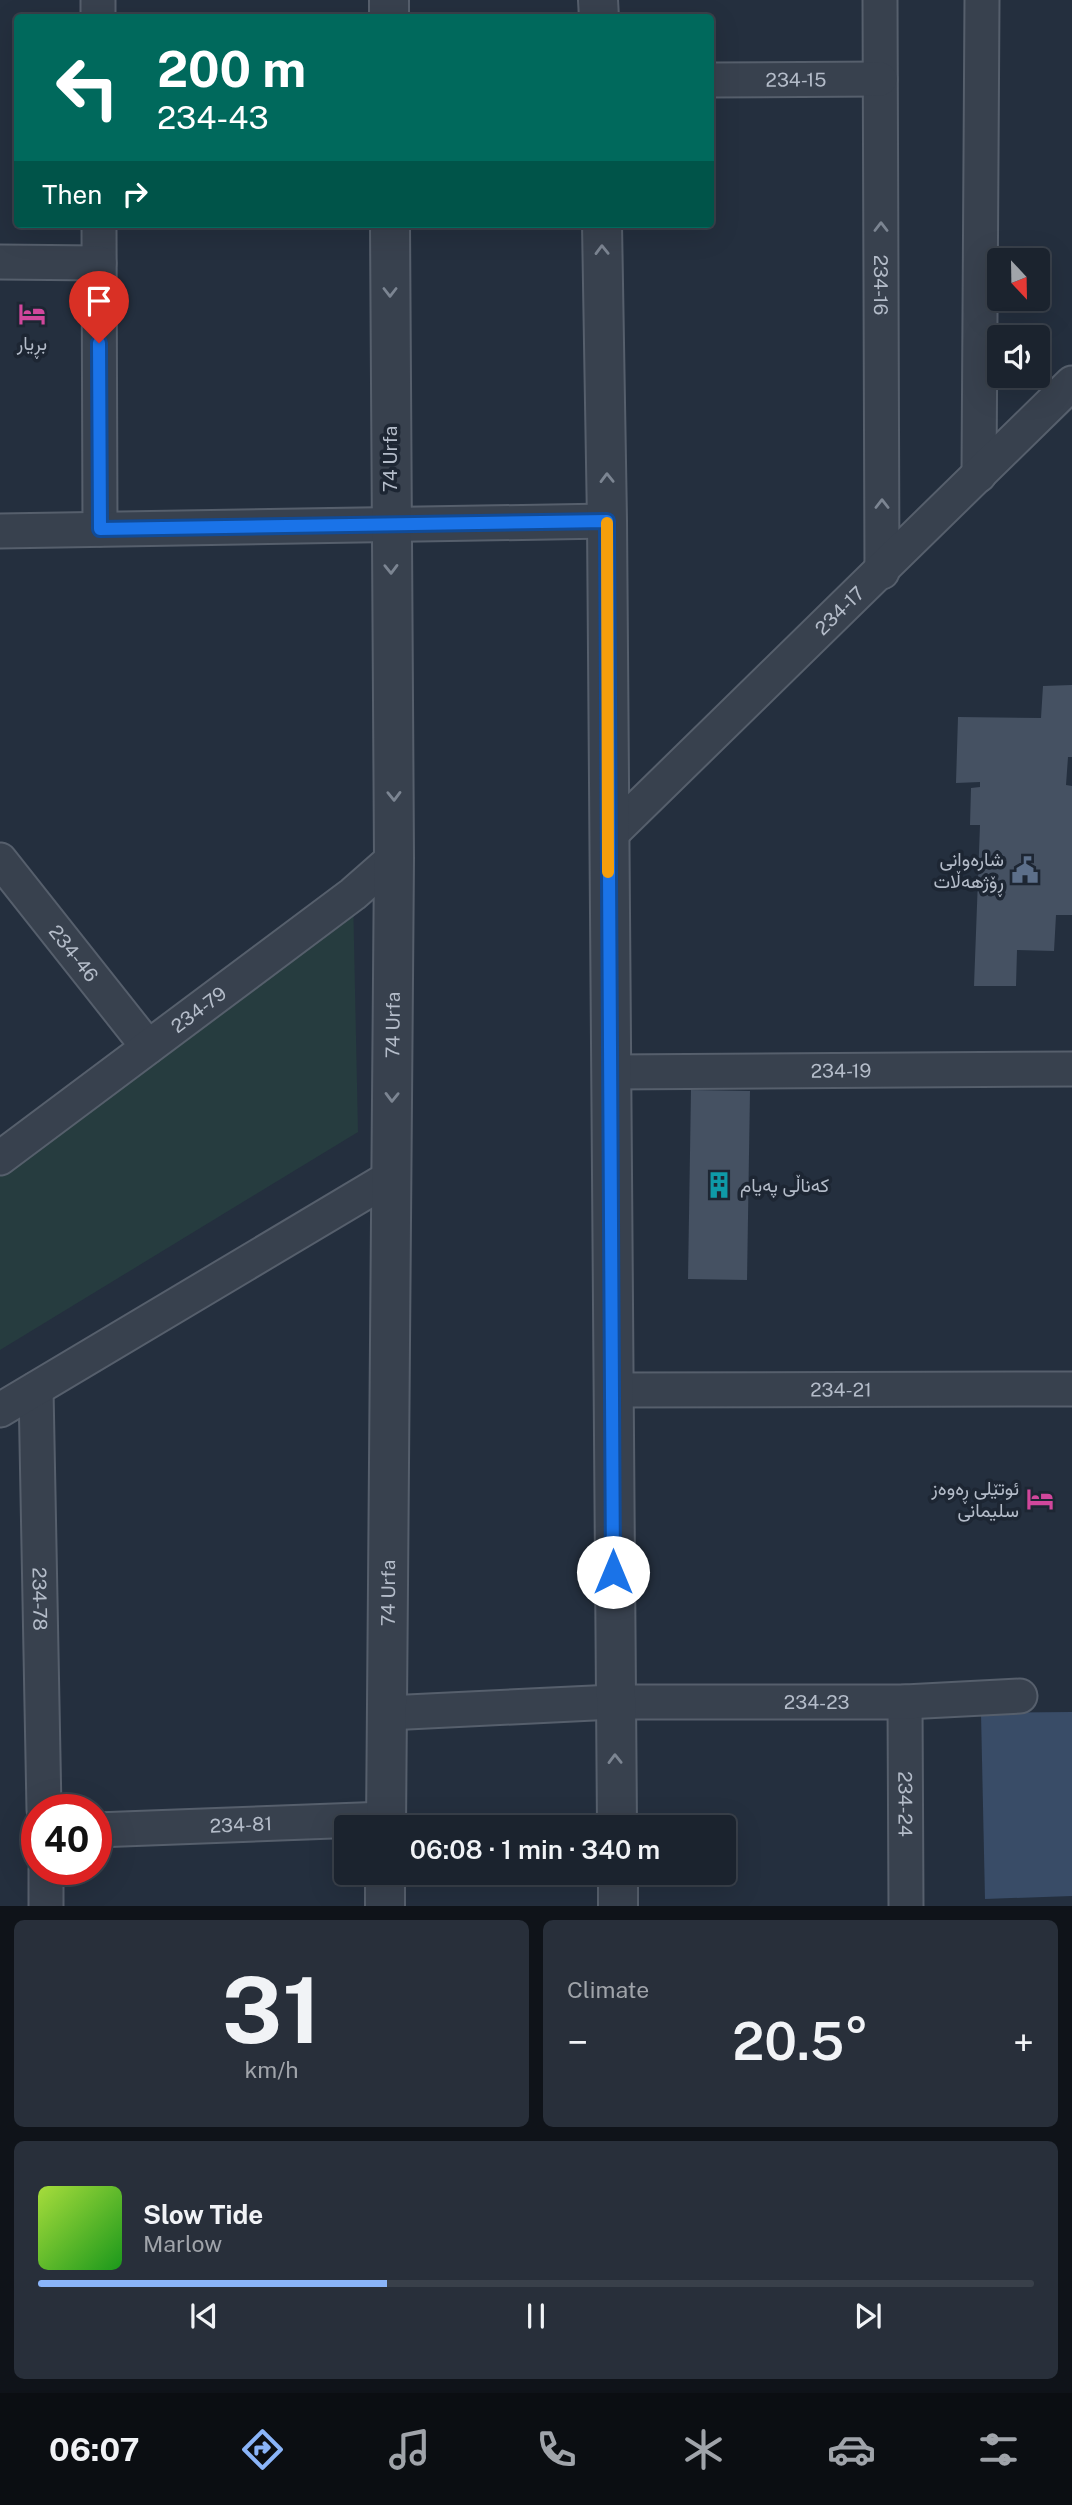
<!DOCTYPE html>
<meta charset="utf-8">
<style>
:root{--surface:#1b232e;--page:#282f3a;--text:#f1f3f6;--muted:#a0a4aa;--line:#39404a;--accent:#8ab4f8}
body{margin:0;font-family:"Public Sans",Vazirmatn,sans-serif;background:var(--page);color:var(--text);height:100vh;display:flex;flex-direction:column;font-size:26px;white-space:nowrap}
*{box-sizing:border-box;margin:0}
p{font-size:23px;color:var(--muted)}
.icon{flex:none;width:38px;height:38px;fill:none;stroke:currentColor;stroke-width:2;stroke-linecap:round;stroke-linejoin:round}
.map{position:relative;height:1906px;overflow:hidden}
.panel{display:flex;flex-direction:column;gap:14px;padding:14px;background:#0f1319;flex:1}
.panel>*{flex:none}
.top-card{position:absolute;left:14px;top:14px;width:700px;height:214px;border-radius:7px;box-shadow:0 7px 28px #0002,0 0 0 2px var(--line);background:#00695c;color:#fff;overflow:hidden}
.needle{width:46px;rotate:158deg}
.controls{position:absolute;left:987px;top:248px;display:grid;gap:14px}
.controls a{display:grid;place-items:center;width:63px;height:63px;border-radius:7px;background:var(--surface);box-shadow:0 7px 28px #0002,0 0 0 2px var(--line);font-size:35px}
.speed{position:absolute;left:21px;top:1794px;display:flex;gap:14px;font-size:35px;font-weight:700;text-align:center}
.speed>*{display:grid;place-content:center;width:91px;height:91px;border-radius:50%;background:var(--surface);box-shadow:0 7px 28px #0002,0 0 0 2px var(--line);line-height:1}
.speed .limit{border:10px solid #d22;background:#fff;color:#111}
.pin{position:absolute;display:grid;place-items:center;width:60px;height:60px;color:#fff;margin:-72px -30px;border-radius:50% 50% 50% 0;rotate:-45deg;box-shadow:0 0 7px #0007}
.pin .icon{rotate:45deg}
.me{position:absolute;width:77px;margin:-38px;rotate:0deg;stroke-linejoin:round;filter:drop-shadow(0 0 5px #0008)}
.turn{display:flex;align-items:center;gap:24px;height:147px;padding:0 28px;font-size:32px}
.turn .icon{width:91px;height:91px;stroke-width:2.5}
.turn b{display:block;font-size:49px;line-height:60px}
.then{display:flex;align-items:center;height:66px;padding:0 28px;background:#0003;gap:14px;font-size:26px}
.big{font-size:52px;font-weight:600;line-height:1.1}
.panel .tile{flex:1;display:flex;flex-direction:column;justify-content:center;gap:10px;min-width:0;padding:0 24px;border-radius:10px;background:var(--page)}
.panel .dial{align-items:center;gap:0}
.dial b{font-size:91px;line-height:1}
.song{display:flex;align-items:center;gap:21px}
.cover{width:84px;height:84px;border-radius:10px;background:linear-gradient(135deg,hsl(80 70% 55%),hsl(120 70% 35%))}
.played{height:7px;border-radius:4px;background:linear-gradient(90deg,var(--accent) 35%,var(--line) 35%)}
.keys{display:flex;justify-content:space-around;direction:ltr}
.heat{display:flex;justify-content:space-between;align-items:center;font-size:38px;direction:ltr}
.panel .tiles{flex:1;display:grid;gap:14px;grid-template-columns:1fr 1fr}
.tile:last-child{grid-column:span 2}
.trip{position:absolute;left:334px;top:1815px;width:402px;height:70px;border-radius:7px;background:var(--surface);box-shadow:0 7px 28px #0002,0 0 0 2px var(--line);font-weight:600;line-height:70px;text-align:center}
.tab-bar{display:flex;height:112px;justify-content:space-around;align-items:center;background:#0b0e12;color:var(--muted)}
.tab-bar .icon{width:49px;height:49px}
.tab-bar .current{color:var(--accent)}
.tab-bar b{font-size:32px;color:var(--text)}
.map>svg:first-child{display:block}
.green{fill:#263c3f}
.water{fill:#394c67}
.building{fill:#455162}
.lines{fill:none;stroke-linecap:round;stroke-linejoin:round}
.minor-casing{stroke:#565f6c;stroke-width:37}
.tertiary-casing{stroke:#565f6c;stroke-width:42}
.minor{stroke:#38414e;stroke-width:33}
.tertiary{stroke:#38414e;stroke-width:38}
.oneway{stroke:#7c8592}
.route-casing{stroke:#114b97;stroke-width:18}
.route{stroke:#1a73e8;stroke-width:12}
.slow{stroke:#f59e0b;stroke-width:12}
.labels{text-anchor:middle;stroke-width:7;stroke-linejoin:round;paint-order:stroke}
.street-label{font-size:19px;fill:#b4bcc9;stroke:#1d2633}
.poi-label{font-size:19px;fill:#b4bcc9;stroke:#1d2633;text-anchor:end}
</style>
<div class="map">
<svg width="1072" height="1907" viewBox="0 0 1072 1907">
<rect width="100%" height="100%" fill="#242f3e"/>
<!-- green -->
<polygon class="green" points="353,894 358,1132 0,1350 0,1158"/>
<!-- water -->
<polygon class="water" points="1072,1712 1072,1896 985,1899 981,1713"/>
<!-- building -->
<g class="building">
<polygon points="1072,685 1072,757 1068,757 1066,785 1072,786 1072,915 1056,915 1054,951 1017,950 1016,986 974,986 980,825 970,825 971,788 980,787 980,782 956,783 958,717 1041,718 1043,686"/>
<polygon points="691,1090 750,1091 747,1280 688,1279"/>
</g>
<g class="lines">
<defs>
<g id="minor">
<polyline points="98,0 98,18"/>
<path id="s1" d="M880,0L882,572"/>
<path id="s2" d="M710,80L880,79"/>
<polyline points="99,224 100,529"/>
<polyline points="0,262 99,263"/>
<polyline points="979,475 982,0"/>
<polyline points="0,531 607,521"/>
<path id="s3" d="M608,837L1072,383"/>
<path id="s4" d="M0,860L148,1047"/>
<path id="s5" d="M610,1072L1072,1069"/>
<path id="s6" d="M0,1158L353,894L394,858"/>
<path id="s7" d="M36,1389L44,1810"/>
<path id="s8" d="M612,1390L1072,1389"/>
<polyline points="0,1410 391,1177"/>
<path id="s9" d="M905,1702L906,1907"/>
<path id="s10" d="M387,1713L614,1702H905L1020,1696"/>
<path id="s11" d="M96,1830L386,1819"/>
<polyline points="46,1869 46,1907"/>
</g>
<g id="tertiary">
<polyline points="598,0 599,18"/>
<polyline points="389,18 389,0"/>
<polyline points="602,224 607,521 617,1827"/>
<path id="s12" d="M386,1827L394,858L390,224"/>
<polyline points="618,1872 618,1907"/>
<polyline points="385,1907 385,1872"/>
</g>
</defs>
<!-- minor casing -->
<use href="#minor" class="minor-casing"/>
<!-- tertiary casing -->
<use href="#tertiary" class="tertiary-casing"/>
<!-- minor -->
<use href="#minor" class="minor"/>
<!-- tertiary -->
<use href="#tertiary" class="tertiary"/>
</g>
<!-- one-way arrows -->
<defs><path id="oneway-chevron" d="M-2-3.5L2.5 0L-2 3.5" fill="none" stroke-width="1.6" stroke-linecap="round" stroke-linejoin="round" transform="scale(1.75)"/></defs>
<g class="oneway">
<use href="#oneway-chevron" transform="translate(881 227) rotate(-90)"/>
<use href="#oneway-chevron" transform="translate(602 250) rotate(-91)"/>
<use href="#oneway-chevron" transform="translate(390 292) rotate(90)"/>
<use href="#oneway-chevron" transform="translate(607 478) rotate(-91)"/>
<use href="#oneway-chevron" transform="translate(882 504) rotate(-90)"/>
<use href="#oneway-chevron" transform="translate(391 569) rotate(89)"/>
<use href="#oneway-chevron" transform="translate(394 796) rotate(89)"/>
<use href="#oneway-chevron" transform="translate(392 1097) rotate(91)"/>
<use href="#oneway-chevron" transform="translate(615 1759) rotate(-91)"/>
</g>
<g class="lines">
<defs>
<polyline id="route" points="99,343 100,529 607,521 613,1572"/>
</defs>
<!-- route casing -->
<use href="#route" class="route-casing"/>
<!-- route -->
<use href="#route" class="route"/>
<!-- slow -->
<polyline class="slow" points="607,523 608,872"/>
</g>
<!-- icons -->
<defs>
<symbol id="hotel-bare" viewBox="-9 -9 18 18"><path d="M-6-4.5h1.5V1H6V5H4.5V3h-9V5H-6ZM-4 0a1.8 1.8 0 1 1 3.6 0ZM.5 0V-2.5h3Q6-2.5 6 0Z" fill="#d1479c" stroke="#1d2633" stroke-width="2.5" paint-order="stroke"/></symbol>
<symbol id="civic-bare" viewBox="-9 -9 18 18"><path d="M-.6-6.5H3V-4.5H.6V-3L4-1V1h2V6H-6V1h2V-1L-.6-3ZM-1.2 2.5V6h2.4V2.5Z" fill="#5c6f8a" stroke="#1d2633" stroke-width="2.5" paint-order="stroke"/></symbol>
<symbol id="building-bare" viewBox="-9 -9 18 18"><path d="M-4-6H4V6H1V3H-1V6H-4ZM-2.5-4.3h1.7v1.8h-1.7ZM.8-4.3h1.7v1.8H.8ZM-2.5-1h1.7V.8h-1.7ZM.8-1h1.7V.8H.8Z" fill="#0f9aa8" stroke="#1d2633" stroke-width="2.5" paint-order="stroke"/></symbol>
</defs>
<g fill-rule="evenodd">
<use href="#hotel-bare" x="13" y="295" width="38" height="38"/>
<use href="#civic-bare" x="1006" y="851" width="38" height="38"/>
<use href="#building-bare" x="700" y="1166" width="38" height="38"/>
<use href="#hotel-bare" x="1021" y="1480" width="38" height="38"/>
</g>
<g class="labels">
<!-- street labels -->
<g class="street-label">
<text dy="7" stroke="none"><textPath href="#s2" startOffset="86">234-15</textPath></text>
<text dy="7" stroke="none"><textPath href="#s1" startOffset="285">234-16</textPath></text>
<text transform="translate(390 459) rotate(-90)" y="7">74 Urfa</text>
<text dy="7" stroke="none"><textPath href="#s3" startOffset="324">234-17</textPath></text>
<text dy="7" stroke="none"><textPath href="#s4" startOffset="119">234-46</textPath></text>
<text dy="7" stroke="none"><textPath href="#s6" startOffset="248">234-79</textPath></text>
<text dy="7" stroke="none"><textPath href="#s12" startOffset="802">74 Urfa</textPath></text>
<text dy="7" stroke="none"><textPath href="#s5" startOffset="231">234-19</textPath></text>
<text dy="7" stroke="none"><textPath href="#s8" startOffset="229">234-21</textPath></text>
<text dy="7" stroke="none"><textPath href="#s12" startOffset="234">74 Urfa</textPath></text>
<text dy="7" stroke="none"><textPath href="#s7" startOffset="210">234-78</textPath></text>
<text dy="7" stroke="none"><textPath href="#s10" startOffset="430">234-23</textPath></text>
<text dy="7" stroke="none"><textPath href="#s9" startOffset="102">234-24</textPath></text>
<text dy="7" stroke="none"><textPath href="#s11" startOffset="145">234-81</textPath></text>
</g>
<!-- poi labels -->
<g class="poi-label">
<text x="32" y="350" text-anchor="middle">بڕیار</text>
<text x="1004" y="866">شارەوانی<tspan x="1004" dy="22">ڕۆژهەڵات</tspan></text>
<text x="740" y="1192" text-anchor="start">کەناڵی پەیام</text>
<text x="1019" y="1495">ئوتێلی ڕەوەز<tspan x="1019" dy="22">سلیمانی</tspan></text>
</g>
</g>
</svg>
<div class="controls">
<a><svg class="needle" viewBox="-14 -14 28 28"><path d="M0-13l5 13h-10z" fill="#e53935"/><path d="M0 13l5-13h-10z" fill="#a0a4aa"/></svg></a>
<a><svg class="icon" aria-label="sound" viewBox="0 0 24 24"><path d="M4 9h4l5-4v14l-5-4H4zM17 9q2 3 0 6"/></svg></a>
</div>
<div class="speed"><div class="limit">40</div></div>
<div class="pin" style="left:99px;top:343px;background:#d93025"><svg class="icon" aria-label="arrive" viewBox="0 0 24 24"><path d="M6 21V4h12l-3 4 3 4H6"/></svg></div>
<svg class="me" style="left:613px;top:1572px" viewBox="-20 -20 40 40"><circle r="19" fill="#fff"/><path d="M0-13L10 11 0 6-10 11z" fill="#1a73e8"/></svg>
<div class="trip">06:08 · 1 min · 340 m</div>
<div class="top-card">
<div class="turn"><svg class="icon" aria-label="left" viewBox="0 0 24 24"><path d="M17 20v-9H6M10 6l-5 5 5 5"/></svg><div><b>200 m</b>234-43</div></div>
<div class="then">Then<svg class="icon" aria-label="right" viewBox="0 0 24 24"><path d="M7 20v-9h11M14 6l5 5-5 5"/></svg></div>
</div>
</div>
<section class="panel">
<div class="tiles">
<div class="tile dial"><b>31</b><p>km/h</p></div>
<div class="tile"><p>Climate</p>
<div class="heat"><a>−</a><b class="big">20.5°</b><a>+</a></div>
</div>
<div class="tile">
<div class="song"><i class="cover"></i><div><b>Slow Tide</b><p>Marlow</p></div></div>
<div class="played"></div>
<div class="keys"><svg class="icon" aria-label="previous" viewBox="0 0 24 24"><path d="M18 5L8 12l10 7zM5 5v14"/></svg><svg class="icon" aria-label="pause" viewBox="0 0 24 24"><path d="M8 5v14M16 5v14"/></svg><svg class="icon" aria-label="next" viewBox="0 0 24 24"><path d="M6 5l10 7-10 7zM19 5v14"/></svg></div>
</div>
</div>
</section>
<nav class="tab-bar">
<b>06:07</b>
<svg class="icon current" aria-label="directions" viewBox="0 0 24 24"><path d="M12 3l9 9-9 9-9-9zM9 14v-3h6M13 9l2 2-2 2"/></svg>
<svg class="icon" aria-label="music" viewBox="0 0 24 24"><path d="M9 18V5l10-2v13"/><circle cx="6" cy="18" r="3"/><circle cx="16" cy="16" r="3"/></svg>
<svg class="icon" aria-label="phone" viewBox="0 0 24 24"><path d="M5 4h4l2 5-3 2q2 4 5 5l2-3 5 2v4C11 20 4 13 5 4z"/></svg>
<svg class="icon" aria-label="climate" viewBox="0 0 24 24"><path d="M12 3v18M4 7l16 10M4 17L20 7"/></svg>
<svg class="icon" aria-label="car" viewBox="0 0 24 24"><path d="M5 17H2v-5l4-1 3-4h7l3 4 3 1v5h-3M9 17h6M6 11h13"/><circle cx="7" cy="17" r="2"/><circle cx="17" cy="17" r="2"/></svg>
<svg class="icon" aria-label="filters" viewBox="0 0 24 24"><path d="M4 7h16M4 17h16"/><circle cx="9" cy="7" r="2"/><circle cx="15" cy="17" r="2"/></svg>
</nav>
